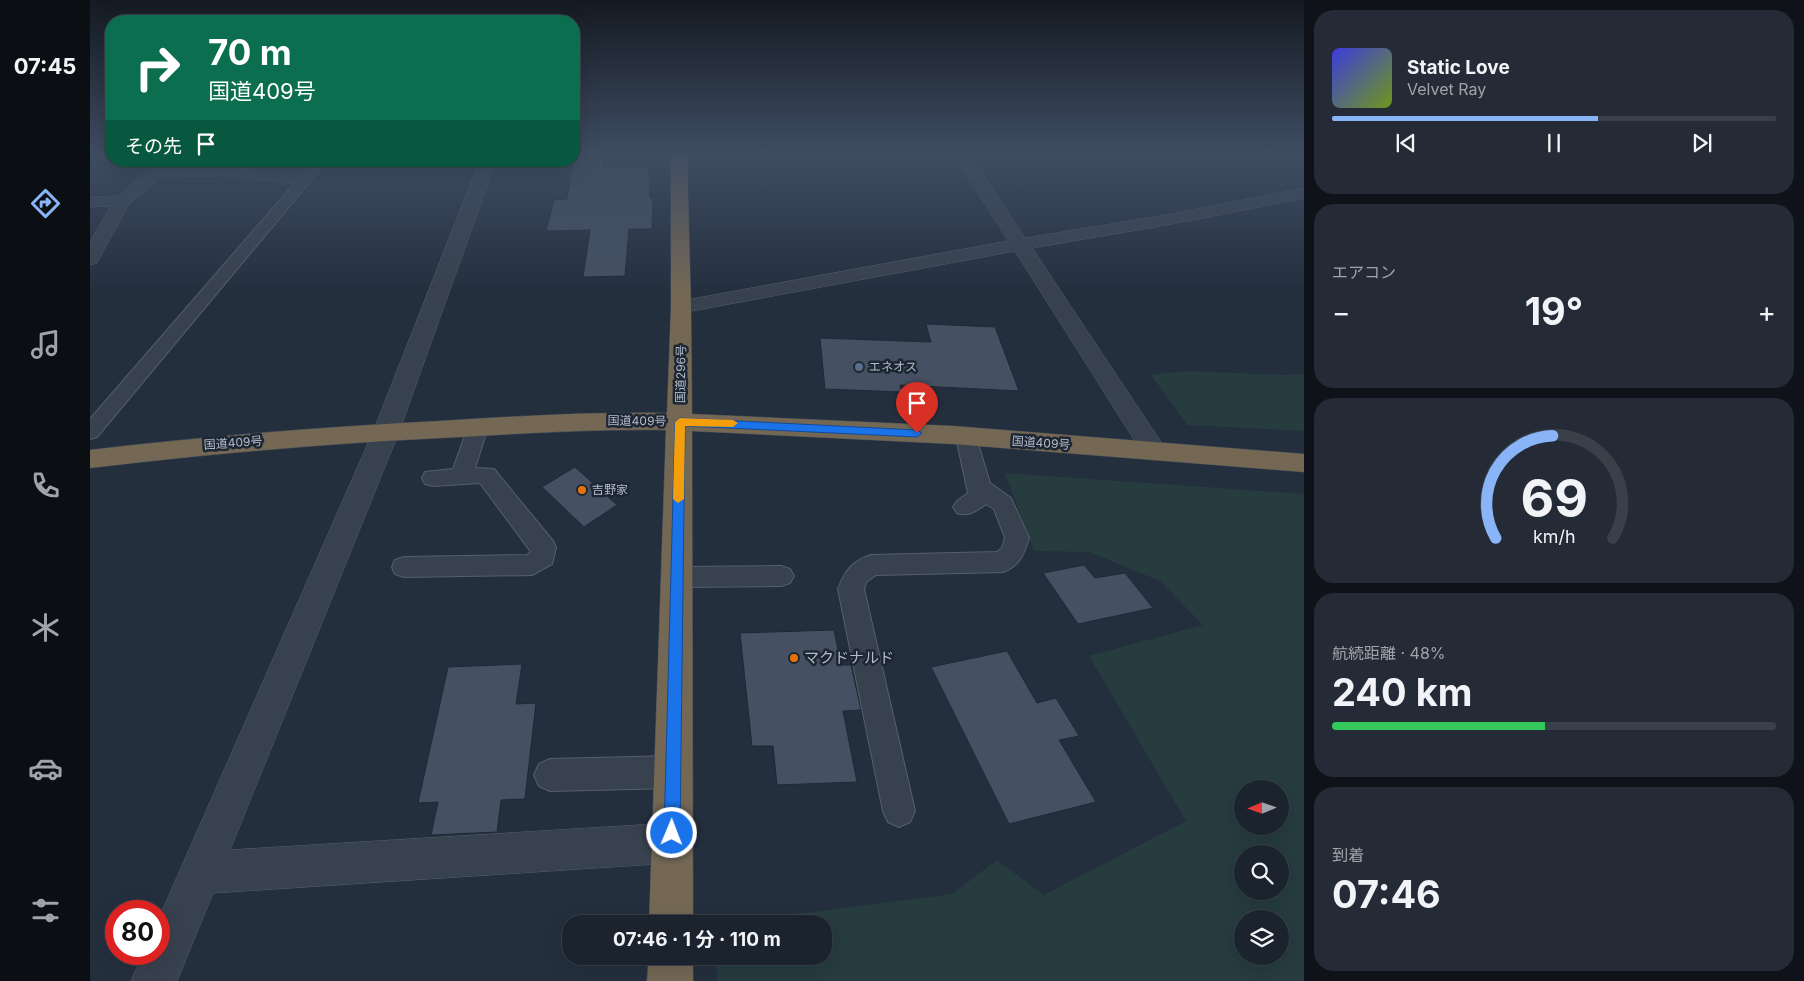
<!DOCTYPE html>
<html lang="ja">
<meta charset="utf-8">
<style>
:root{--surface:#1b232e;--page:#242b36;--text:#f1f3f6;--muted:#a0a4aa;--line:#39404a;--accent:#8ab4f8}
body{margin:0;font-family:Inter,"Noto Sans JP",sans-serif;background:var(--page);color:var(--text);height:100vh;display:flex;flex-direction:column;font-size:19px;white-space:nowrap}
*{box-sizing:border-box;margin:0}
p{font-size:16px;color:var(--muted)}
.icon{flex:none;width:28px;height:28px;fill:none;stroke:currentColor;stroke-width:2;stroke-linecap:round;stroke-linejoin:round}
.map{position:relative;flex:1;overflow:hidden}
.drawer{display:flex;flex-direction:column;gap:10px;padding:10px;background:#0f1319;width:500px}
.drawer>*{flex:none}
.top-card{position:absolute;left:15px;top:15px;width:475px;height:152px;border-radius:20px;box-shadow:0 5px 20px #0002,0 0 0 1px var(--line);background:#0b6e4f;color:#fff;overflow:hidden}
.needle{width:32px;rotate:268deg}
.buttons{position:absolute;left:1144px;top:780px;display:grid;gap:10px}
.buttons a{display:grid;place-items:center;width:55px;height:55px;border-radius:50%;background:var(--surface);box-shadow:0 5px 20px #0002,0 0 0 1px var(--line);font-size:25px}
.speed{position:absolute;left:15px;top:900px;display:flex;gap:10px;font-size:25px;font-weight:700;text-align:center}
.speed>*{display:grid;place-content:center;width:65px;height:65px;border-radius:50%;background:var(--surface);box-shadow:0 5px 20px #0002,0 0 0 1px var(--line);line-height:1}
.speed .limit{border:8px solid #d22;background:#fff;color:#111}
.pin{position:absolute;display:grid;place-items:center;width:42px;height:42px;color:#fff;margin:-51px -21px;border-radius:50% 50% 50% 0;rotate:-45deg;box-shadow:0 0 5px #0007}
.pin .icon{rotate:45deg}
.me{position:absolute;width:55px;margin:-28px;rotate:1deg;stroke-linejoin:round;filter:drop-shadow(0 0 4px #0008)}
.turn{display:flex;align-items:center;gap:18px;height:105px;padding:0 20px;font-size:22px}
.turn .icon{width:65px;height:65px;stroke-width:2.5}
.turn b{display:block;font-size:35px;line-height:42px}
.then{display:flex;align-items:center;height:48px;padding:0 20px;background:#0003;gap:10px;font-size:19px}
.big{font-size:38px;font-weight:700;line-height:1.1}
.drawer .tile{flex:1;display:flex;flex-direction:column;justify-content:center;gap:8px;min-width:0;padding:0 18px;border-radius:20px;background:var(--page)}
.drawer .dial{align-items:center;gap:0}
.dial svg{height:130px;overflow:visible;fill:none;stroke:var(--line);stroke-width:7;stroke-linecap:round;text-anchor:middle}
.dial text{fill:var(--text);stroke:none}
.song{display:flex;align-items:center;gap:15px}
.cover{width:60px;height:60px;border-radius:8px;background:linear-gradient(135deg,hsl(240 70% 55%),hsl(80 70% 35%))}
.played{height:5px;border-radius:2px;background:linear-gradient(90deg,var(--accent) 60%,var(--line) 60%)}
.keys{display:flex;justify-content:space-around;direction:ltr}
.heat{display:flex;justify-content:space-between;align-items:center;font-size:28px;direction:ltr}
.charge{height:8px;border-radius:4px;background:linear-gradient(90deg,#34c759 48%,var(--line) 0)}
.trip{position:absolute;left:472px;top:915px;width:270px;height:50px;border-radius:20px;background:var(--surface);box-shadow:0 5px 20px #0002,0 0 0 1px var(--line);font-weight:700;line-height:50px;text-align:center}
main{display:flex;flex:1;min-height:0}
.tab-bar{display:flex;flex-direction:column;width:90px;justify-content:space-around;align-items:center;background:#0b0e12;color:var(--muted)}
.tab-bar .icon{width:35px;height:35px}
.tab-bar .selected{color:var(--accent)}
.tab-bar b{font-size:22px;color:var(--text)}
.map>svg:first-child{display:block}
.green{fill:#263c3f;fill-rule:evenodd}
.building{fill:#455162;stroke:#1f2835}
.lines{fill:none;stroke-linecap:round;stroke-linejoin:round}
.lane-casing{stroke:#565f6c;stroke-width:2}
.street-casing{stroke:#565f6c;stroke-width:1}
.highway-casing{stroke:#434c59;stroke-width:1}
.lane{fill:#38414e;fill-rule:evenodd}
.street{fill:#38414e;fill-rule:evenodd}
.highway{fill:#746855;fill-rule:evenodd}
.route{fill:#1a73e8;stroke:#114b97}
.slow{fill:#f59e0b}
.service-dot{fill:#5c6f8a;stroke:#1d2633;stroke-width:2}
.food-dot{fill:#e8710a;stroke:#1d2633;stroke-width:2}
.labels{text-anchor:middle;stroke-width:5;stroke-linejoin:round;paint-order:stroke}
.poi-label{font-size:12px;fill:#b4bcc9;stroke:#1d2633;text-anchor:start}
.street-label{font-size:12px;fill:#b4bcc9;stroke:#1d2633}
.near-poi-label{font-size:15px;fill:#b4bcc9;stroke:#1d2633;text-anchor:start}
</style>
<main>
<nav class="tab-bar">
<b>07:45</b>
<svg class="icon selected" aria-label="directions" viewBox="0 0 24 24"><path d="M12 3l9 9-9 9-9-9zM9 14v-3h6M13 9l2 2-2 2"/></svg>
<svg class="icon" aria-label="music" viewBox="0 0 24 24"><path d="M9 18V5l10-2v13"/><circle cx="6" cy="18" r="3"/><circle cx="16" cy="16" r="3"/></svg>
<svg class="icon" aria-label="phone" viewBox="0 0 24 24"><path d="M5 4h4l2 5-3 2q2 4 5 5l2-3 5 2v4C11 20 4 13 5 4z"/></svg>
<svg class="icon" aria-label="climate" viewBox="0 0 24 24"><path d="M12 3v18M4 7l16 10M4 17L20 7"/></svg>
<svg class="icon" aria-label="car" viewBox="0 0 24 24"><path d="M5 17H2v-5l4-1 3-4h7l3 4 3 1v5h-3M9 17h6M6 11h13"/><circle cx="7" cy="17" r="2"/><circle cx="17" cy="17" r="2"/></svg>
<svg class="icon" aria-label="filters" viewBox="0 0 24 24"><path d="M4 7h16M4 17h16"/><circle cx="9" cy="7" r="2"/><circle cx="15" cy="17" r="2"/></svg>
</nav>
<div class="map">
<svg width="1214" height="981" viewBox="0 0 1214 981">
<rect width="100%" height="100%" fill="#242f3e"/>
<!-- green -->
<g class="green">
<polygon points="1095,371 1195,375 1214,374 1214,431 1098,425 1061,375"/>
<path d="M915,473L1214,494V981H627L626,956H734V924H670L682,917L862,894L907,860L954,895L1096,821L999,656L1113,625L1070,581L999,552L944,551ZM1152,789H1190V826H1152ZM1152,854H1190V891H1152ZM1152,919H1190V956H1152Z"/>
</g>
<!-- building -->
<g class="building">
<polygon points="484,155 513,155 512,168 559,167 560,198 563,198 562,229 539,229 535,276 493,277 500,230 456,231 464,200 477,199"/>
<polygon points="836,324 905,327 929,391 810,385 812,392 735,389 730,338 841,342"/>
<polygon points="485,467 527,505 494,527 452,487"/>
<polygon points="994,565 1005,578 1035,573 1063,608 988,624 953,573"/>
<polygon points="744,630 751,665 761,665 771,710 753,711 767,782 687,785 683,746 662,746 650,633"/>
<polygon points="917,651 947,703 966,698 989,736 969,740 1006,802 919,824 841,667"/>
<polygon points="432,664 426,704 446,703 435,799 411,800 407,832 341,835 348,802 328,803 358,667"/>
</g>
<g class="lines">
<defs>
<g id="lane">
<polygon points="224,161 237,161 7,437 0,439 0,419"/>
<polygon points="388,420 395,422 398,427 385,468 404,469 463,541 466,548 462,564 442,575 314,577 305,574 302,567 305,560 314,557 437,555 441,552 390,483 343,486 335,484 332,478 335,472 363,469 378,427 381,422"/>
<path d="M876,430L883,432L886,437L900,483L921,498L939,538C934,554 930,566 913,572L786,575L776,582L774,589L825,811L820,822L809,827L798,822L793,811L748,589C755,571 762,561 781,555L907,552L912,548L915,538L904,509L896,504C886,511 879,517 867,513L863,507L867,501L878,493L866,437L869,432Z"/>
<polygon points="691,566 700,569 704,576 700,583 691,586 587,587 578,584 574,577 578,570 587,567"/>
<polygon points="583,756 594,761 599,772 594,783 583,788 460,791 449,786 444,775 449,764 460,759"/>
</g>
<g id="street">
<polygon points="864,155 880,155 935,238 1082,214 1214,188 1214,198 1082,224 942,248 1073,445 1077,451 1073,457 1064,460 1055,457 925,251 591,313 584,311 581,307 584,303 591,301 918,241"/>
<polygon points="70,161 86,161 81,167 131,166 217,175 225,180 217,185 131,176 71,177 39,204 9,259 7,263 0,265 0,242 21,206 0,207 0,197 28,196"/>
<polygon points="390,161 406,161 309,432 140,850 582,823 596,829 602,843 596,857 582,863 123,893 87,981 41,981 53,954 69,954 69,918 283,432"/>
</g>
<g id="highway">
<path d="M581,155H597L601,307L602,414L863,426L1214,454V472L863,444L602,431L603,924H559L576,430C500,429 426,434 350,438C233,444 116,454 0,468V450C116,436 233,427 350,421C426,416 501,412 577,413L581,307Z"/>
<polygon points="559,956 603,956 603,981 557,981"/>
</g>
</defs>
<!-- lane casing -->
<use href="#lane" class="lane-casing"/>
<!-- street casing -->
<use href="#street" class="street-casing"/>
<!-- highway casing -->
<use href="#highway" class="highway-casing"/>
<!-- lane -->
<use href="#lane" class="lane"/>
<!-- street -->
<use href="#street" class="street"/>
<!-- highway -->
<use href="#highway" class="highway"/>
</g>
<!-- sky -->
<linearGradient id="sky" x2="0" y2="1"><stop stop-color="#141a22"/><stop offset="0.53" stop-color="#3f4d63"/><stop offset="1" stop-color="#3f4d63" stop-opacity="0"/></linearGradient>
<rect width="1214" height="292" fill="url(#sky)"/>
<!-- route -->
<polygon class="route" points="590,418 827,430 832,433 827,437 595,426 590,833 588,839 582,841 576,839 574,833 585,422"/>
<!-- slow -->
<polygon class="slow" points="590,418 643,420 648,423 643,427 595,426 594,499 588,503 583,499 585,422"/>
<!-- markers -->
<circle class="service-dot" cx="769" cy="367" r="5"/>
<g class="food-dot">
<circle cx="492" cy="490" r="5"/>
<circle cx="704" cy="658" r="5"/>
</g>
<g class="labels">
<!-- poi labels -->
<g class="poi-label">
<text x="779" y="371">エネオス</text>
<text x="502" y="494">吉野家</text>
</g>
<!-- street labels -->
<g class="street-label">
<text transform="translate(591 374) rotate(-89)" y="4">国道296号</text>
<text transform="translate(547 421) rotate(1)" y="4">国道409号</text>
<text transform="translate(143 443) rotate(-4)" y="4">国道409号</text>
<text transform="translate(951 443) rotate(4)" y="4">国道409号</text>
</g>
<!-- near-poi labels -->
<g class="near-poi-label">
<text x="714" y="663">マクドナルド</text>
</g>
</g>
</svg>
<div class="buttons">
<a><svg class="needle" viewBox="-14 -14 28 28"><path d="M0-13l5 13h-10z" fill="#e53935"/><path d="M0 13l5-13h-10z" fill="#a0a4aa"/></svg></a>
<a><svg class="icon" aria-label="search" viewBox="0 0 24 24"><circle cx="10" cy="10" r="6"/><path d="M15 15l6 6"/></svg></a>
<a><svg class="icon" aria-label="layers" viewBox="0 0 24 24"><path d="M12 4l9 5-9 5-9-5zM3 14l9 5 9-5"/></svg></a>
</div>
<div class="speed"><div class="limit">80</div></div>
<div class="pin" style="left:827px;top:433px;background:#d93025"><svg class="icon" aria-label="arrive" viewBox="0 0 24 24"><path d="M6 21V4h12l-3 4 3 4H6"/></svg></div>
<svg class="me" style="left:582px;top:833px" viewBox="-20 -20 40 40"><circle r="17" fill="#1a73e8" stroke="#fff" stroke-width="3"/><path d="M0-11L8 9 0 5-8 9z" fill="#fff"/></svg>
<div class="trip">07:46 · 1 分 · 110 m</div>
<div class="top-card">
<div class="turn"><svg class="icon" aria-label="right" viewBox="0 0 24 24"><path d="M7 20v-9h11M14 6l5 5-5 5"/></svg><div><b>70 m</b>国道409号</div></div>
<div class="then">その先<svg class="icon" aria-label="arrive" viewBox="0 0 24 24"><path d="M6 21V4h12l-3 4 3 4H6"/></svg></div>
</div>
</div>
<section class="drawer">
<div class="tile">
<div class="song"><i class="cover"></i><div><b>Static Love</b><p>Velvet Ray</p></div></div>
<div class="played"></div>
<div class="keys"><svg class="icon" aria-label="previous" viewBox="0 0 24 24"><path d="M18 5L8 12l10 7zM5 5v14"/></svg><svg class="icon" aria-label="pause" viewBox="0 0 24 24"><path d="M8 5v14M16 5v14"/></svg><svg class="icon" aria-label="next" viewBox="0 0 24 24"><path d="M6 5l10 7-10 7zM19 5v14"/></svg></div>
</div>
<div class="tile"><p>エアコン</p>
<div class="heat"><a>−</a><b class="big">19°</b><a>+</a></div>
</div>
<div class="tile dial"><svg viewBox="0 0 100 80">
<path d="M14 69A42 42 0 1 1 86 69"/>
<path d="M14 69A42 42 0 0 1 49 6" stroke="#8ab4f8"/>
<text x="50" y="56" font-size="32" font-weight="700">69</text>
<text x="50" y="72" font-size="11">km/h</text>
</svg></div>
<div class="tile"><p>航続距離 · 48%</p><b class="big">240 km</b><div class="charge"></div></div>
<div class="tile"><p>到着</p><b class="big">07:46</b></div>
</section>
</main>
